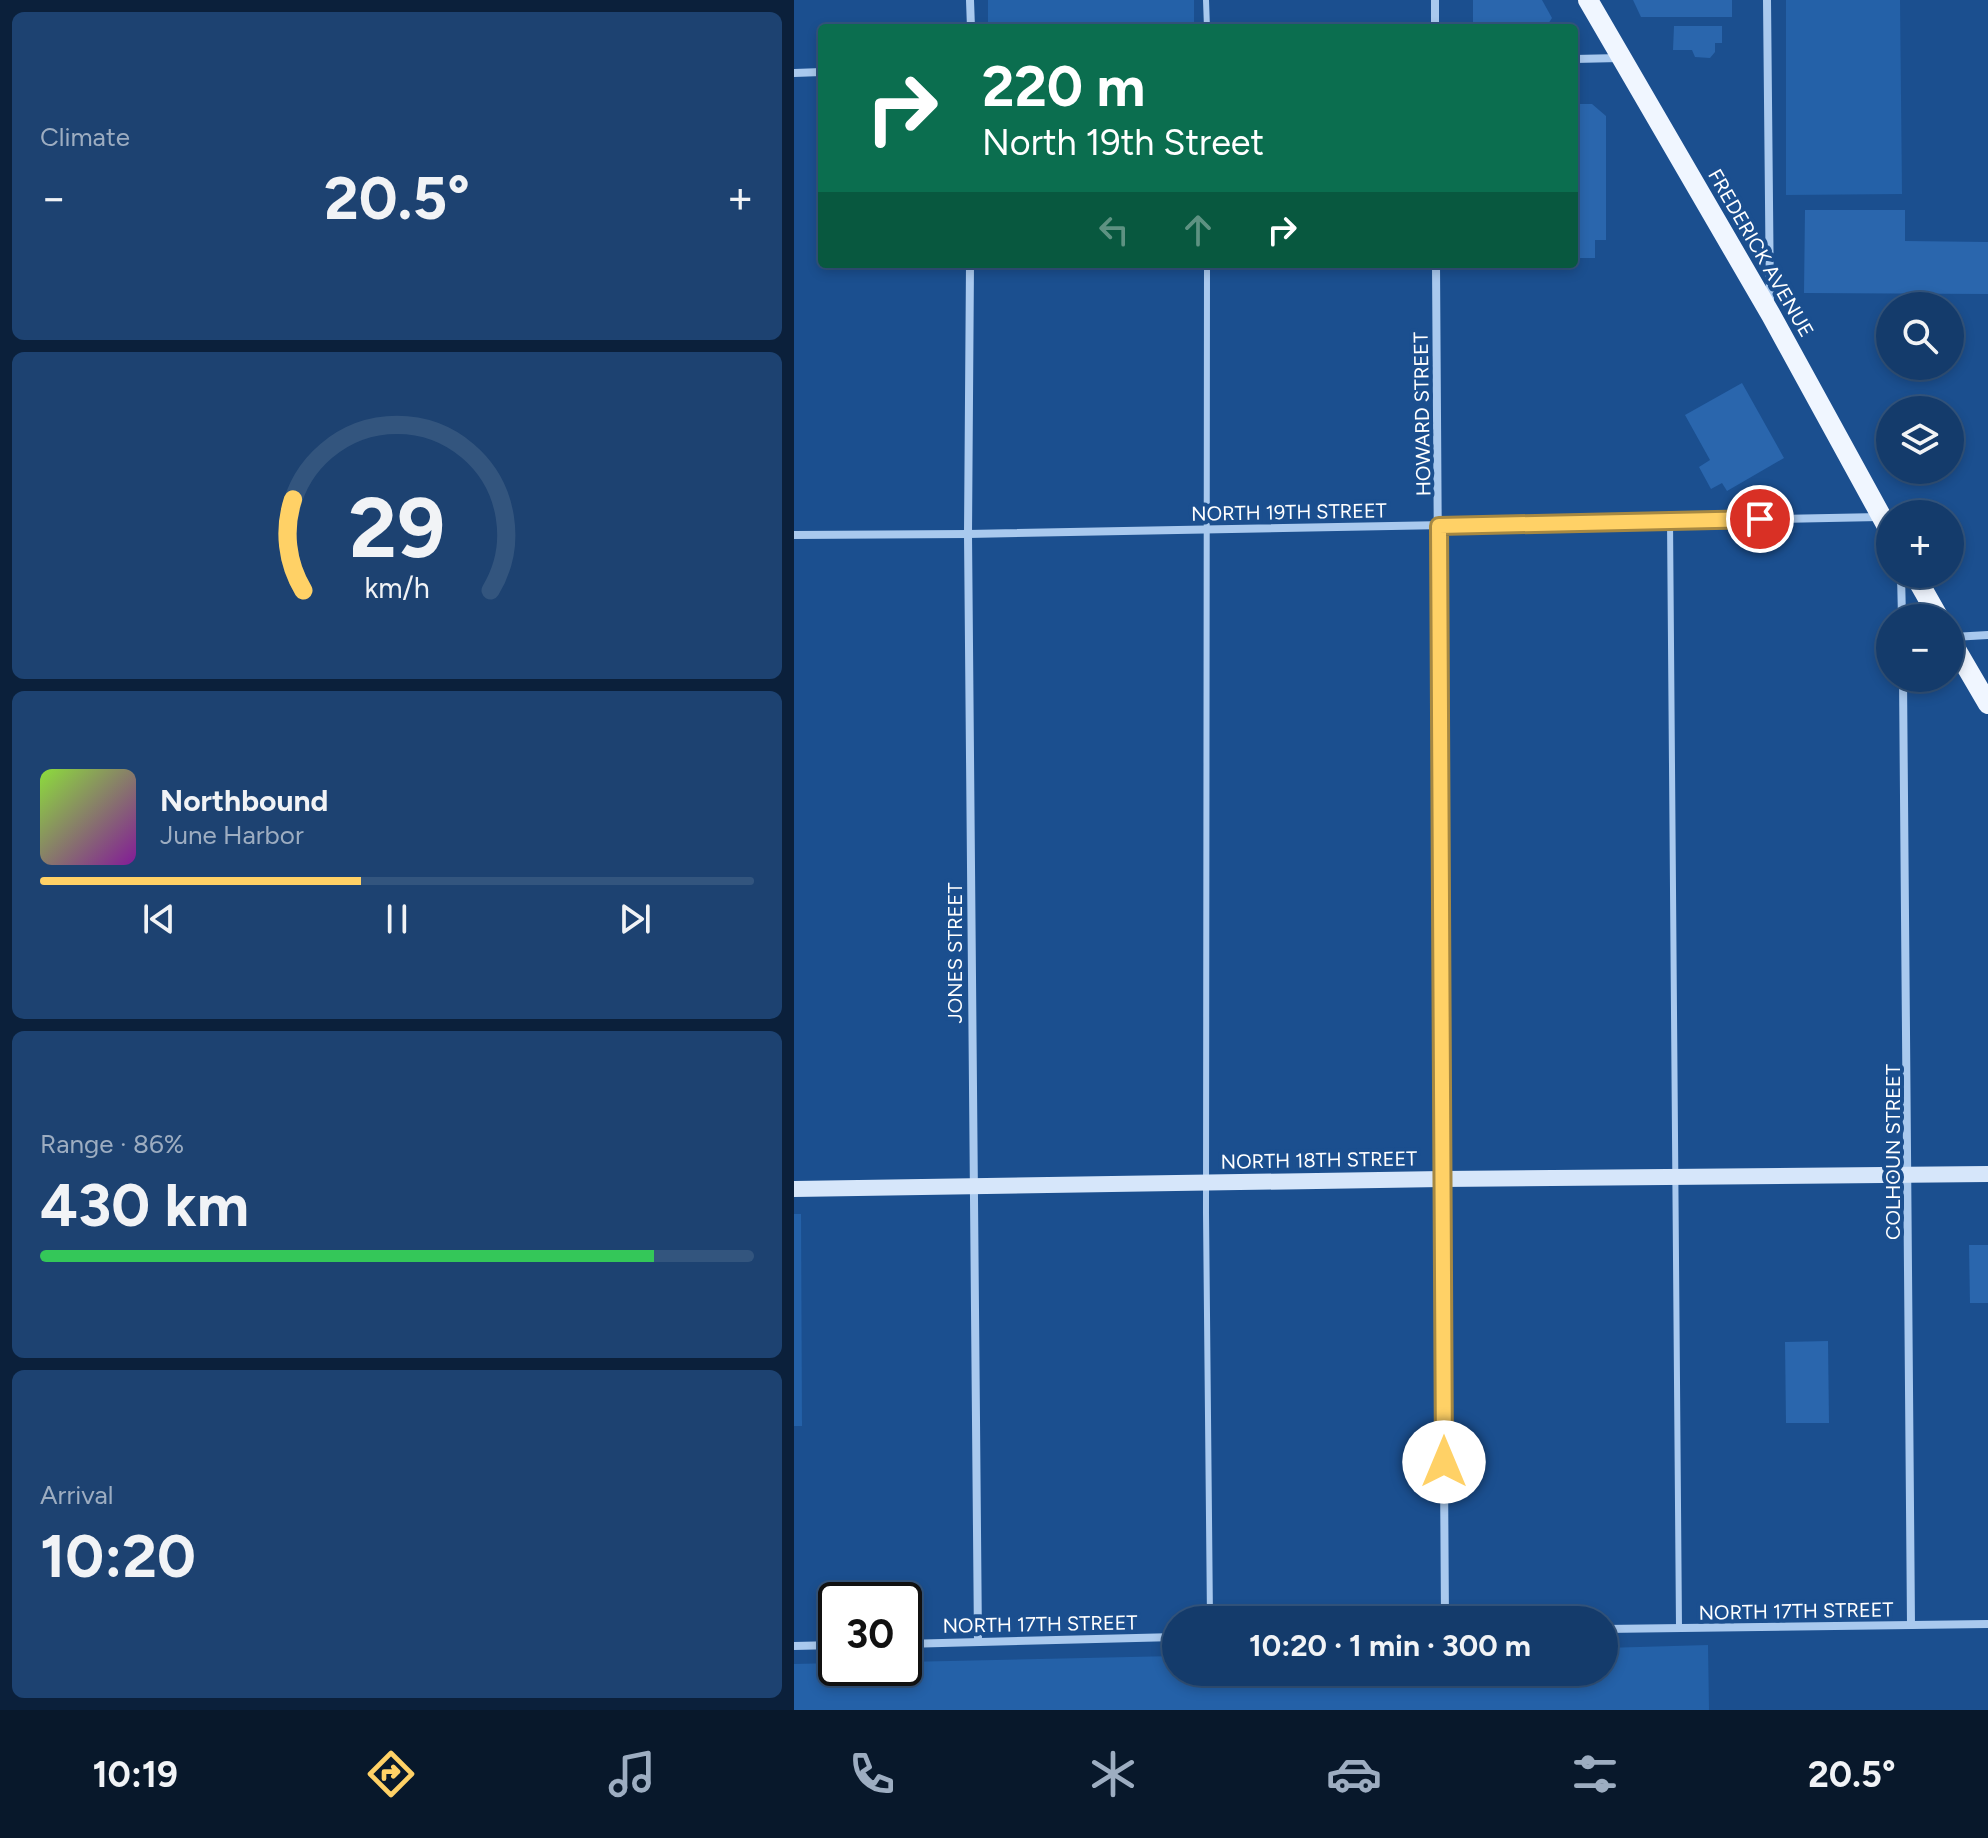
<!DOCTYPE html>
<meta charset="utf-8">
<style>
:root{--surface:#143b6b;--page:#1d4271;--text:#f1f3f6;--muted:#9dadc1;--line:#33557e;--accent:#ffd166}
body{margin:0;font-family:Figtree,sans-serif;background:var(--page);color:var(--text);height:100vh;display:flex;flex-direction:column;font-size:30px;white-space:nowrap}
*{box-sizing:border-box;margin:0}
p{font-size:26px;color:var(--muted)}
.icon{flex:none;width:44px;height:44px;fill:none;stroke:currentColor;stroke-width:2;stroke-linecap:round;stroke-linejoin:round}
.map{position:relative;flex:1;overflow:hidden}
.sheet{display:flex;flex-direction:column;gap:12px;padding:12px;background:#0b203b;width:794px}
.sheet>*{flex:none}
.banner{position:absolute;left:24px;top:24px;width:760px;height:244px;border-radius:8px;box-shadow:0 4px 12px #0003,0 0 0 2px var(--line);background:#0b6e4f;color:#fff;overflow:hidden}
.controls{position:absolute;left:1082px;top:292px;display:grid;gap:16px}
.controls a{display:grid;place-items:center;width:88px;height:88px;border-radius:50%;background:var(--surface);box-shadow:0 4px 12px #0003,0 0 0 2px var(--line);font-size:40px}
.speed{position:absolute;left:24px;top:1582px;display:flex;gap:16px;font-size:40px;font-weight:700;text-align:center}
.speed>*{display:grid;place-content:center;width:104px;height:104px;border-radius:50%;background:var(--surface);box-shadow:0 4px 12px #0003,0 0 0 2px var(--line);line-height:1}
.speed .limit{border:4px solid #111;border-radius:12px;background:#fff;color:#111}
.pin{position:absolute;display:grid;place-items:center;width:68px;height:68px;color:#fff;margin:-34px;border:4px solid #fff;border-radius:50%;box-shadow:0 2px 8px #0007}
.me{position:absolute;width:88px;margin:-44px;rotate:0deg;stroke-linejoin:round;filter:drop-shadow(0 0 6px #0008)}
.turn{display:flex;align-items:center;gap:28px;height:168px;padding:0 32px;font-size:36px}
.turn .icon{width:104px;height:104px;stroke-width:2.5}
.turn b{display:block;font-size:56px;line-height:68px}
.lanes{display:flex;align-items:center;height:76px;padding:0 32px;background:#0003;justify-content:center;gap:40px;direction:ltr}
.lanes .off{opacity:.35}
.big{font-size:60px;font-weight:700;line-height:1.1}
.sheet .tile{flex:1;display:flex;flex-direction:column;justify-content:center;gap:12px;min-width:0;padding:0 28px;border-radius:12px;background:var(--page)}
.sheet .dial{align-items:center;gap:0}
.dial svg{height:208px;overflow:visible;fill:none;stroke:var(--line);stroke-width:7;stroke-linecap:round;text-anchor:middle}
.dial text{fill:var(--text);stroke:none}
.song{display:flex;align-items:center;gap:24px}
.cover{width:96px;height:96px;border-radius:12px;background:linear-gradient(135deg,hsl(90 70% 55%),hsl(290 70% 35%))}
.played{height:8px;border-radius:4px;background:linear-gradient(90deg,var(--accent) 45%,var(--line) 45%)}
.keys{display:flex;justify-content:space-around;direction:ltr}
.heat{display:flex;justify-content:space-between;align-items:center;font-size:44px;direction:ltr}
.charge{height:12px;border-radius:6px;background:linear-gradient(90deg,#34c759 86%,var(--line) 0)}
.trip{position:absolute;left:368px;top:1606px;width:456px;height:80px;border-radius:40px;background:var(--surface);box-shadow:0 4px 12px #0003,0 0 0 2px var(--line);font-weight:700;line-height:80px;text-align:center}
.tabs{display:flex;height:128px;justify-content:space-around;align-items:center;background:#08182b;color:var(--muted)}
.tabs .icon{width:56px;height:56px}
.tabs .selected{color:var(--accent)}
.tabs b{font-size:36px;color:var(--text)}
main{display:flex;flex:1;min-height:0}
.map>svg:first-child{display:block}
.green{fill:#2461a8}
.building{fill:#2a66ad}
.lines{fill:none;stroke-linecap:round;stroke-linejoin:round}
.lane{stroke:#a9c9ee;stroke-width:6}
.street{stroke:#a9c9ee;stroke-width:8}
.secondary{stroke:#d6e6fa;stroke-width:16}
.primary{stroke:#f0f6ff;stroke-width:20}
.route-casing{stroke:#a68842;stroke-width:20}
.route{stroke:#ffd166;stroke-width:14}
.labels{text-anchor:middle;stroke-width:8;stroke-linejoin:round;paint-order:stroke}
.street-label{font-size:20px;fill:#fff;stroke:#1b4f8f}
</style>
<main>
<section class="sheet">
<div class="tile"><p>Climate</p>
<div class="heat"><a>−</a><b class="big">20.5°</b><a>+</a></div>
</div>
<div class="tile dial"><svg viewBox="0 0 100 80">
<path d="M14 69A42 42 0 1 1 86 69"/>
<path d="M14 69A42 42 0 0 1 10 34" stroke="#ffd166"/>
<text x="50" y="56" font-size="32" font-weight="700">29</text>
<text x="50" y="72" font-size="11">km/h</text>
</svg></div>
<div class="tile">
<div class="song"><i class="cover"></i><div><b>Northbound</b><p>June Harbor</p></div></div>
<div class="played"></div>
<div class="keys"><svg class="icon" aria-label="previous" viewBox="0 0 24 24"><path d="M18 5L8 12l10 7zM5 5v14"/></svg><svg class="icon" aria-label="pause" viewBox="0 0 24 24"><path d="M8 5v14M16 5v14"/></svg><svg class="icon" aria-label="next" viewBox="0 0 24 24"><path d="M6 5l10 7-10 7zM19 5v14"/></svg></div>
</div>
<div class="tile"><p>Range · 86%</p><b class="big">430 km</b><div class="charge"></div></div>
<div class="tile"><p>Arrival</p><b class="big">10:20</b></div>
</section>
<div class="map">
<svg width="1194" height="1710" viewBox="0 0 1194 1710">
<rect width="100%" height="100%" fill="#1b4f8f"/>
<!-- green -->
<g class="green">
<rect x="194" y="0" width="206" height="28"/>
<polygon points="992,0 1106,0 1108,194 992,195"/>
<polygon points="0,1214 7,1214 8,1426 0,1426"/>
<polygon points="914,1645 915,1710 0,1710 0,1664 42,1663 42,1668 110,1668 110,1662 382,1656 382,1672 810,1672 810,1648"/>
</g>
<!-- building -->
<g class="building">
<polygon points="679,0 748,0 758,18 752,27 679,27"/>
<polygon points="839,0 938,0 938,17 847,17"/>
<polygon points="880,26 928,26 928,43 921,43 921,52 916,58 901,57 898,50 879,50"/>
<polygon points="780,104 798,104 812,116 812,240 801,240 801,258 780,258"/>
<polygon points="1011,210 1111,210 1111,241 1194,242 1194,294 1010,293"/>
<polygon points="948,383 990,458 933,491 928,483 917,489 905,467 916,460 891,415"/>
<polygon points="1175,1245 1194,1245 1194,1303 1176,1303"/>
<polygon points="1034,1341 1035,1423 992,1423 991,1342"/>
</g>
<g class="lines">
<!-- lane -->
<g class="lane">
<polyline points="412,0 413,28"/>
<polyline points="413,264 412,1213 416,1620"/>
<polyline points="876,520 885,1628"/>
</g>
<!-- street -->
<g class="street">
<polyline points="176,0 177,28"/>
<polyline points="973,0 976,302"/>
<polyline points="641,28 641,0"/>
<polyline points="780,59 826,58"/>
<polyline points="0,73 28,72"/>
<polyline points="176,264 174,534 184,1642"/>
<polyline points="642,264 651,1620"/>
<polyline points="0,535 174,534 1086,517"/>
<polyline points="1107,574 1108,618"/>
<polyline points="1159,637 1194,635"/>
<polyline points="1109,678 1117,1625"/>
<polyline points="810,1629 1194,1624"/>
<polyline points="110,1644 382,1637"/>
<polyline points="0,1646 42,1645"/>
</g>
<!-- secondary -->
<polyline class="secondary" points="0,1189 648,1179 1194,1174"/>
<!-- primary -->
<g class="primary">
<polyline points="794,0 977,315 1096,532"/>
<polyline points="1120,574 1145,618"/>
<polyline points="1156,639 1194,704"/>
</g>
</g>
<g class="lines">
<defs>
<polyline id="route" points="650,1462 645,526 966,519"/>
</defs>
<!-- route casing -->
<use href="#route" class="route-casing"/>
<!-- route -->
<use href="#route" class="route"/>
</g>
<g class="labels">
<!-- street labels -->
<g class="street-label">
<text transform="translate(967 253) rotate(60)" y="7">FREDERICK AVENUE</text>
<text transform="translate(628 414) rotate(-91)" y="7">HOWARD STREET</text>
<text transform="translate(495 512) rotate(-1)" y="7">NORTH 19TH STREET</text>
<text transform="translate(161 953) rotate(-90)" y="7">JONES STREET</text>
<text transform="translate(1099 1152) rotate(-90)" y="7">COLHOUN STREET</text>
<text transform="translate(525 1160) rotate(-1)" y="7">NORTH 18TH STREET</text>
<text transform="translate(1002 1611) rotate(-1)" y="7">NORTH 17TH STREET</text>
<text transform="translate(246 1624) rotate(-1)" y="7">NORTH 17TH STREET</text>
</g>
</g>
</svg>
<div class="controls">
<a><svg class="icon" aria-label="search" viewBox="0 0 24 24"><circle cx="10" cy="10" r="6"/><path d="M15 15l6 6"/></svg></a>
<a><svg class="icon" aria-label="layers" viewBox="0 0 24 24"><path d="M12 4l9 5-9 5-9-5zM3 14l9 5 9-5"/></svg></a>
<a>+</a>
<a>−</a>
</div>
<div class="speed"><div class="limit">30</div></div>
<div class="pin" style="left:966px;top:519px;background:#d93025"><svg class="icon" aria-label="arrive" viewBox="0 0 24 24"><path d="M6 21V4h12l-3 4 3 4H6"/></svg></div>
<svg class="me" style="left:650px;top:1462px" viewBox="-20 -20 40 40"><circle r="19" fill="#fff"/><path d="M0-13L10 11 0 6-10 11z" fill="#ffd166"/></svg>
<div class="trip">10:20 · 1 min · 300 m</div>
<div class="banner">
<div class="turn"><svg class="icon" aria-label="right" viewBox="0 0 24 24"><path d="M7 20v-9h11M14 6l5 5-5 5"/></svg><div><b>220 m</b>North 19th Street</div></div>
<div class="lanes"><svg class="icon off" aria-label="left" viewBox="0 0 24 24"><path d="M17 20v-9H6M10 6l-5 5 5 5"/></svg><svg class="icon off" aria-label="ahead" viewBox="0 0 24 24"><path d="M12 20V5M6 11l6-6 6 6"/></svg><svg class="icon" aria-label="right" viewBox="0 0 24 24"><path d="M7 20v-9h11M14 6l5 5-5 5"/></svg></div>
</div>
</div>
</main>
<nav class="tabs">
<b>10:19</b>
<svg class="icon selected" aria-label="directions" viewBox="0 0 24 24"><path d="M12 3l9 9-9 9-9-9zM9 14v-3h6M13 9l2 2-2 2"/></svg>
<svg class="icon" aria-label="music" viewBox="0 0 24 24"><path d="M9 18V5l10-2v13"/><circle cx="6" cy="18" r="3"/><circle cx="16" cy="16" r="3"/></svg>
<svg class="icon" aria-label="phone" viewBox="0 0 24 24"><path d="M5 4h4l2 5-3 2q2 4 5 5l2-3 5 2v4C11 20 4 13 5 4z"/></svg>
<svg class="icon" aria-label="climate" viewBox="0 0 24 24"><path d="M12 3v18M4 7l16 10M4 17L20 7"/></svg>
<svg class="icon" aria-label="car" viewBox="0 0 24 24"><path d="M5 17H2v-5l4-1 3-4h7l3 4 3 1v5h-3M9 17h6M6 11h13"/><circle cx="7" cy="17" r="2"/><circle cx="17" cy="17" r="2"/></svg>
<svg class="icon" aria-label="filters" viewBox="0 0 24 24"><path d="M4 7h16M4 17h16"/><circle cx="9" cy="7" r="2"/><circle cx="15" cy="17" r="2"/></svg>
<b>20.5°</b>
</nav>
